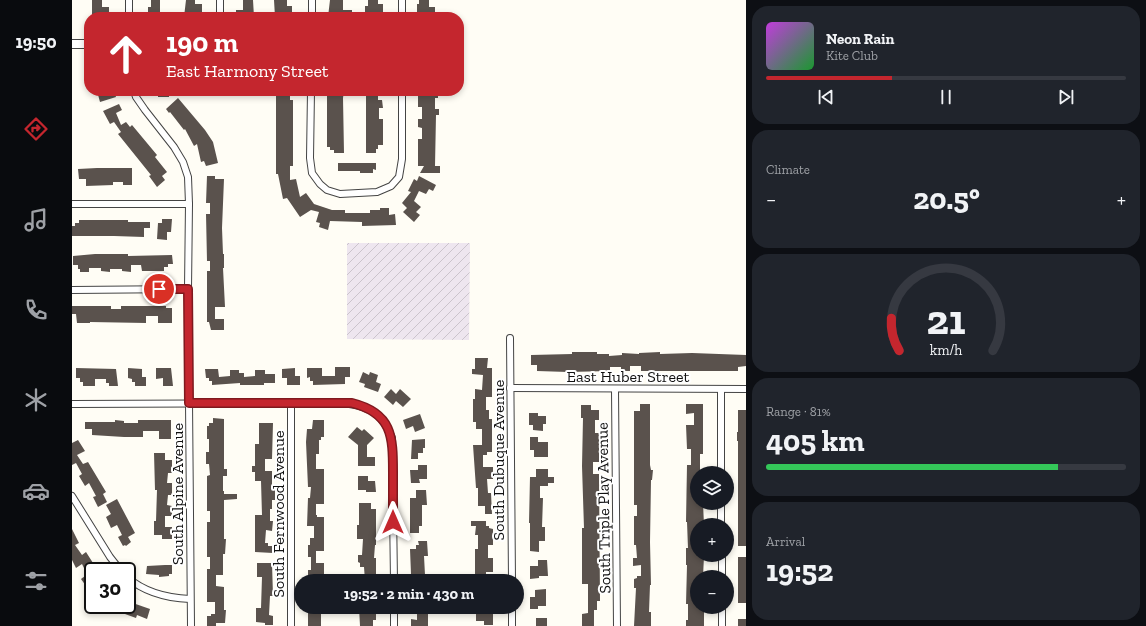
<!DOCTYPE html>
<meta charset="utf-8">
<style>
:root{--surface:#171b24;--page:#20242c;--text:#f1f3f6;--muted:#9ea1a6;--line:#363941;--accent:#c4262e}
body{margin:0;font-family:"Zilla Slab",serif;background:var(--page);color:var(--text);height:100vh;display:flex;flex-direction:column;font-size:15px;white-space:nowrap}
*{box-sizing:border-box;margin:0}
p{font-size:13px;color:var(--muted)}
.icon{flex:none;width:22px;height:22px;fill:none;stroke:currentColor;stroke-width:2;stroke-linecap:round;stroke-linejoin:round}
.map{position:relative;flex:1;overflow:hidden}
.details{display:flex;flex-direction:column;gap:6px;padding:6px;background:#0d0f14;width:400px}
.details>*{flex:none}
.guide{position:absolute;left:12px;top:12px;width:380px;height:84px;border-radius:16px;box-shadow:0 2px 6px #0003;background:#c4262e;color:#fff;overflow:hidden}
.fabs{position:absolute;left:618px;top:466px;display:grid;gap:8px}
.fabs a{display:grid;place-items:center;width:44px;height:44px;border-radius:50%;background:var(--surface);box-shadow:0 2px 6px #0003;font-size:20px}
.speed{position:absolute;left:12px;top:562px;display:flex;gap:8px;font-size:20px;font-weight:700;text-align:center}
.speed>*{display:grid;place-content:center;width:52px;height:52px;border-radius:50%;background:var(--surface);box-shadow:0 2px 6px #0003;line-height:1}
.speed .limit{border:2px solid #111;border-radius:6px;background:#fff;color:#111}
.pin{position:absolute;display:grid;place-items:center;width:34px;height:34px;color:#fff;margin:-17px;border:2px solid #fff;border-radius:50%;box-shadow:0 1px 4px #0007}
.me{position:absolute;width:44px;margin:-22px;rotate:0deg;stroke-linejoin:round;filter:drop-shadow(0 0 3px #0008)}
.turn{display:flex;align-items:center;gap:14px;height:84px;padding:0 16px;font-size:18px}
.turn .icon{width:52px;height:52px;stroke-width:2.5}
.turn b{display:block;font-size:28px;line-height:34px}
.big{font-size:30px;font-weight:700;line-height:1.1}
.details .card{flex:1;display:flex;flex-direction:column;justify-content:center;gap:6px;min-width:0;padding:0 14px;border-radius:16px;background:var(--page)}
.details .dial{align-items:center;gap:0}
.dial svg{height:104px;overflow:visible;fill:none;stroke:var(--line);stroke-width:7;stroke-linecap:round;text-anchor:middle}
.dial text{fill:var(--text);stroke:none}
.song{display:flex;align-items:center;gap:12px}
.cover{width:48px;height:48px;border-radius:6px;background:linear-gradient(135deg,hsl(290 70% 55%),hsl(130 70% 35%))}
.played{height:4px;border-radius:2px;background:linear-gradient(90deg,var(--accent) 35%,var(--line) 35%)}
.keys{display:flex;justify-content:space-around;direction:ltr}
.heat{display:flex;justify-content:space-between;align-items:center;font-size:22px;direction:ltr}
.charge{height:6px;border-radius:3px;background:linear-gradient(90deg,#34c759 81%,var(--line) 0)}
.trip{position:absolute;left:222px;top:574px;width:230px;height:40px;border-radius:20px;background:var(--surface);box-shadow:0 2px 6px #0003;font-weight:700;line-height:40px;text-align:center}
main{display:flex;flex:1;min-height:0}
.tabs{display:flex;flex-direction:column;width:72px;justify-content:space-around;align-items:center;background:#090b0e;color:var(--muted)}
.tabs .icon{width:28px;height:28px}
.tabs .active{color:var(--accent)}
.tabs b{font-size:18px;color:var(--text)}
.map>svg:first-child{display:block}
.industrial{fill:url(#industrial-furrows)}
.building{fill:#5a524d}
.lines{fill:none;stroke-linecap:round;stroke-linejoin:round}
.minor-casing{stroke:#444;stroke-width:8}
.tertiary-casing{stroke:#444;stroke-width:10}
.minor{stroke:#fff;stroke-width:6}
.tertiary{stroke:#fff;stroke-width:8}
.route-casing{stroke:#7f191e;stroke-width:10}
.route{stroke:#c4262e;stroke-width:7}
.labels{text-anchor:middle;stroke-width:4;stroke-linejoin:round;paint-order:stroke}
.street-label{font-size:16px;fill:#111;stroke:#fff}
</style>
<main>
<nav class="tabs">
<b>19:50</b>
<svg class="icon active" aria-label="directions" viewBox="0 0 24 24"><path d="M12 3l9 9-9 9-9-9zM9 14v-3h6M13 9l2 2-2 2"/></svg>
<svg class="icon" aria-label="music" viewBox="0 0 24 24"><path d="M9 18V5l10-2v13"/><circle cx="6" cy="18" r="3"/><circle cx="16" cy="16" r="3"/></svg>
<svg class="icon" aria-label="phone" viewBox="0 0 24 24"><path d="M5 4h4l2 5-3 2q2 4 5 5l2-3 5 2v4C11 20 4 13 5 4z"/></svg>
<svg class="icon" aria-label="climate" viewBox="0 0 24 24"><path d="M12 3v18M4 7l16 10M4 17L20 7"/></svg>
<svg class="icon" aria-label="car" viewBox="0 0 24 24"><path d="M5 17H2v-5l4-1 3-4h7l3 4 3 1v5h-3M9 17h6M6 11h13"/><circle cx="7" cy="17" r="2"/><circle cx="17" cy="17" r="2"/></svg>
<svg class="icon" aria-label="filters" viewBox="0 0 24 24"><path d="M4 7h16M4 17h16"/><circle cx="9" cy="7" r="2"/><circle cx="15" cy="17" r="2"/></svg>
</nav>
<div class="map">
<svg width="674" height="626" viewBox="0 0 674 626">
<defs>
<pattern id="industrial-furrows" width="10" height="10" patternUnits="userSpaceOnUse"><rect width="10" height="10" fill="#eee6ef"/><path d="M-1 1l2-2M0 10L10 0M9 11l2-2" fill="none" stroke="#cbc4cc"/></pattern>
</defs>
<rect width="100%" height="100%" fill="#fffdf5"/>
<!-- industrial -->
<polygon class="industrial" points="275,243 398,243 397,340 275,339"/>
<!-- building -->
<g class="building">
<polygon points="20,0 30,0 30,7 37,7 37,16 34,16 34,17 20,17"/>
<polygon points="79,0 88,0 88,17 76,17 76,7 79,7"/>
<polygon points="114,0 123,0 123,4 130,4 130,15 112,17"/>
<polygon points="171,0 181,0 182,17 164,17 164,10 171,10"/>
<polygon points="202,0 215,0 215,6 220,6 220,15 216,15 216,17 203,17"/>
<polygon points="258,0 271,0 271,10 280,10 280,17 256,17"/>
<polygon points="296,0 306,0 306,4 311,4 311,14 306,14 306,17 293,17 293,6 296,6"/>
<polygon points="347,0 357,0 357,7 363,7 363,17 352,17 352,15 345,15 345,4 347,4"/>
<polygon points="25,91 42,91 44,97 28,102"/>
<rect x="86" y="91" width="11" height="6"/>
<polygon points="204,91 218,91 218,100 221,100 221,166 218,166 218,180 224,179 228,197 234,193 242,204 260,210 273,210 273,213 298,213 298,210 308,210 308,208 317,208 317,215 323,214 324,225 290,226 290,222 258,221 256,230 247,227 248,223 244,222 247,212 239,210 228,217 215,198 211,199 206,174 204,174"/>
<polygon points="255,91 272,91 271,98 272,153 262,153 262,150 258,150 258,147 255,147"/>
<polygon points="294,91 306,91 306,100 310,100 311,108 307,108 307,119 311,119 311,145 306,145 306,149 304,149 304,153 294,153"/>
<polygon points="346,91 366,91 366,98 363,98 363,109 367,109 367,115 364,115 363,166 368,166 368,173 348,173 352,166 346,166 346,139 350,139 350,128 346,127 346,119 350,119 350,107 346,107"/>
<polygon points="106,98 133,130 141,142 146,163 134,166 132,161 129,162 125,144 122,146 113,129 112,130 98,112 97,113 94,109"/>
<polygon points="47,104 50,110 44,113 49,125 54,122 58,127 60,125 85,155 83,157 95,172 90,176 93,180 85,187 77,176 79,175 46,134 49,132 42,122 38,124 31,111"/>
<polygon points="266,163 304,163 304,170 301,169 301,173 288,173 288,171 266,171"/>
<polygon points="25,168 60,168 60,185 51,185 51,182 41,182 41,185 14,186 14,179 7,179 6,169"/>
<polygon points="135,176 143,176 143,179 152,179 150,228 151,254 152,254 152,268 151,268 153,307 143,307 143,319 152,319 152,330 139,330 137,322 135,322 135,271 138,271 138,261 135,261 134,214 138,214 138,203 134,203"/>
<polygon points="347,176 364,185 361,191 357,189 354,194 347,191 342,201 349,207 344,212 348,215 342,222 331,212 335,208 330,203 339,192 336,191 342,179 345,181"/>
<polygon points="90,219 100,219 99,232 95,232 95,240 85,239 86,223 90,223"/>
<polygon points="7,220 56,220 56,222 78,222 78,228 72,228 72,237 42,236 0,236 0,226 3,226 3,223 7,223"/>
<polygon points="23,254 56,254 56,256 100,255 101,264 96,264 96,267 92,267 92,271 70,271 69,265 59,265 59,272 50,271 50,269 38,269 38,272 29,271 29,268 17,268 17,272 8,272 8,269 6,269 6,265 1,265 1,256"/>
<polygon points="0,306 39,306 39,309 49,309 49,306 94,306 94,308 100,308 100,323 86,323 86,316 74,316 74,323 18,322 18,323 5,323 4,314 0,314"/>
<polygon points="500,352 525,352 525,354 537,354 537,356 550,355 550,353 567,354 567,353 588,352 588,354 620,353 674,355 674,366 666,367 666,371 569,371 569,366 558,366 558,371 549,371 549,367 538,367 538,371 496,372 465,371 465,365 459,365 459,355 500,354"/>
<polygon points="403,358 416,358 415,368 420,368 420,397 414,397 414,410 417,410 417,419 420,419 420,452 415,452 415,455 411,455 411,467 421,467 421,479 415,479 416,493 419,493 420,514 413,514 413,506 406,506 406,488 404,488 401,445 410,445 410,429 404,429 404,422 401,422 401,399 403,399 403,389 410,390 411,375 400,374 400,369 403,369"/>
<polygon points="263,367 278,367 278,377 273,377 273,384 241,385 241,381 238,381 238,377 235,378 235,368 250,368 250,376 263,376"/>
<polygon points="4,368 44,369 46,386 37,386 37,383 34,383 34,379 23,379 23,386 11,386 11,382 8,382 8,378 4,378"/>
<polygon points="56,368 70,369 70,377 74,377 74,386 63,386 63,382 60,382 60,379 56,378"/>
<polygon points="84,368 99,368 101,386 91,386 91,378 84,379"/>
<polygon points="223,368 223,376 228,376 228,385 215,385 215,378 210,378 210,369"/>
<polygon points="133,369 146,369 147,377 158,376 158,370 167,370 167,373 172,373 172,377 183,376 183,370 193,370 193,374 203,374 203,383 192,383 192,385 168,385 168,383 140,385 140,381 137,381 137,378 134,378"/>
<polygon points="291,372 297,375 298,372 306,375 304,382 309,384 306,392 292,387 293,384 287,382"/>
<polygon points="319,389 324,394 328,389 339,399 331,407 324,401 321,405 312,397"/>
<polygon points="568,404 578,404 578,465 579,470 581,470 580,480 579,480 578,542 579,585 578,585 577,612 579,612 579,626 562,626 564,588 562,588 562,579 565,578 565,576 569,576 569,565 561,566 561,558 565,558 564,545 562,545 562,516 565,516 565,505 562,505 562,411 568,411"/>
<polygon points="614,404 631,404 631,454 628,454 628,473 625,473 625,503 631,503 632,525 625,525 625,555 632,556 631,577 625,577 625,607 632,607 632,626 614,626 614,620 616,620 616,604 614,604 615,565 614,565 614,548 616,548 615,522 614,522 615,465 619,465 619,449 615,449 614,425 622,425 622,413 614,414"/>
<polygon points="509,405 519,405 519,410 527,410 527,420 523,420 523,433 527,433 527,462 521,462 521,474 527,474 528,601 525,601 525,610 522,610 522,626 510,626 510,614 516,613 516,584 510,584 510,528 512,528 510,466 511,418 509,418"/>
<polygon points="666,410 674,410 674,546 666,546 666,441 665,441 665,432 666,432"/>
<polygon points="457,413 466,413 466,416 474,416 474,424 471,424 471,431 461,430 461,425 457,425"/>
<polygon points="348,414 353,428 343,432 341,426 334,429 331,420"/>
<polygon points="141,418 152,419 152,469 155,469 155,476 151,476 151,491 152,491 152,494 165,494 165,499 152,500 152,539 154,539 153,554 151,554 151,575 144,575 144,586 152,587 152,610 154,610 153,623 144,623 144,626 135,626 135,616 139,616 139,614 143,614 143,602 135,602 135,569 138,569 138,557 135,557 135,522 138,522 138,511 135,511 135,476 138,475 137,464 134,464 134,452 137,452 137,439 135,439 135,426 137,426 137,423 141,423"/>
<polygon points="43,420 52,421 52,423 66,423 66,420 99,420 99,439 87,439 87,431 71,431 71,437 52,437 20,435 20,429 13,429 13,422 43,422"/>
<polygon points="241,420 252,420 252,437 249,437 249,440 247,440 247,454 244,454 244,469 252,469 252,504 244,504 244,515 245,515 245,517 252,517 252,551 244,551 244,563 252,563 252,577 246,577 246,581 236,581 236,570 239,570 239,557 236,557 236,545 238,545 238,538 242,538 242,526 235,526 236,498 238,498 239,487 236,487 234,442 235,429 240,429"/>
<polygon points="187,423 201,423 200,459 193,459 193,471 200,471 200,490 203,490 203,500 200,500 200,509 198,509 198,521 201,521 200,531 194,530 193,543 196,543 196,546 201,546 201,553 183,552 183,515 190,515 189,481 183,481 183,472 180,472 180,466 183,466 183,444 187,444"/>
<polygon points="285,427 290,431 292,429 302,438 295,445 295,457 303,457 303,466 286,466 286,445 276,437"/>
<polygon points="458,437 466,437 466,442 476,442 476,457 462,457 462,450 458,450"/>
<polygon points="353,439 353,448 351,448 351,453 346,453 346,459 339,459 340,440"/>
<polygon points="6,440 13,451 5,455 11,464 16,462 34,492 31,494 35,502 26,507 21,497 24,496 17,483 13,486 7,476 10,474 4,463 0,465 0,443"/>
<polygon points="82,453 93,453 93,460 100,460 100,473 96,473 95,483 100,483 100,495 96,495 95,505 100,506 100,516 93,516 93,527 100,527 100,539 90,539 90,535 82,535 82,521 84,521 85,490 83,490"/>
<polygon points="346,465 355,465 355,479 347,479 348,483 339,483 338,470 346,470"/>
<polygon points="464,469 476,469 476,477 482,477 482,483 476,483 476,486 468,486 468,498 471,498 470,527 473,527 473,541 467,541 467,552 458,551 458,523 457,523 458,477 464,477"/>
<polygon points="286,476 296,476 296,481 303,481 304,492 294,492 294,490 286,490"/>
<polygon points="344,490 354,490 355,505 350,505 350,526 347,526 347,533 338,533 338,498 344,498"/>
<polygon points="45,499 63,533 56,537 59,542 54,546 53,545 51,546 46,537 50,535 45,525 39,528 34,517 39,514 34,505"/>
<polygon points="287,503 299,503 299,509 304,509 304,545 303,545 302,558 304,558 304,581 293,581 292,567 288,567 288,563 286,562 286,555 290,555 291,539 285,539 285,525 287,525"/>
<polygon points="399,521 414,521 414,526 417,526 417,528 421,529 421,545 416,545 416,558 421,558 421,572 414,572 414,581 403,581 403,549 406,549 406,535 403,535 404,526 399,526"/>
<polygon points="0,529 7,543 3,545 10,555 14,552 21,563 12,568 10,564 4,568 0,560"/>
<polygon points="346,541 355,541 356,556 352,556 353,575 349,575 349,581 341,581 341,574 339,574 338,549 344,549 344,545 347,545"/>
<rect x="666" y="557" width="8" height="46"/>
<polygon points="466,560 475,560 476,576 467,576 467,578 458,579 458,566 466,566"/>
<polygon points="185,563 200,563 201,596 198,596 197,615 201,616 201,625 193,625 193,623 184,622 184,608 189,608 190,577 185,577"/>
<polygon points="93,565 100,565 100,574 97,574 97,576 87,577 87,575 74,574 75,566"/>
<polygon points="17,573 21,578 21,596 9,579"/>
<polygon points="474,589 474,606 466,606 466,609 458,609 458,597 463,597 463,590"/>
<polygon points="55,601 78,609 75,619 65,615 64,618 53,614 54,611 46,605 55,605"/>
<polygon points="287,607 304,607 304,620 301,620 301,626 288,626"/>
<polygon points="404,607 416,607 416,609 419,609 419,613 421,613 421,625 412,625 412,621 404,621"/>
<polygon points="249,608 249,626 236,626 236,609"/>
<polygon points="345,614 356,614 356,626 339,626 339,619 345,620"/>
<rect x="464" y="618" width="11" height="8"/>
<rect x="666" y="619" width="8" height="7"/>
</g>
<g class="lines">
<defs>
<g id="minor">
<polyline points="148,0 148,17"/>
<polyline points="240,0 240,17"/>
<polyline points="330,0 330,17"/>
<polyline points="57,17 57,0"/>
<polyline points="62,91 64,97 73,110 102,147 111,162 116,177 117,204 116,289 119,626"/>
<polyline points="239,91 238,158 240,173 248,184 255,190 268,194 305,192 319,186 327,177 330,159 330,91"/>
<polyline points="0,204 117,204"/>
<polyline points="0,290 116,289"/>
<polyline points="438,338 440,581"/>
<polyline points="438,388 674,389"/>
<polyline points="543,389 545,626"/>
<polyline points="649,389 649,473"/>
<path d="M0,404L266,403C292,404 310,411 320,438L322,581"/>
<polyline points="0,496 38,557 49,571"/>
<polyline points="649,503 649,525"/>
<polyline points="650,555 650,577"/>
<path d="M55,577C73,593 95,598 118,599"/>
<polyline points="322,607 322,626"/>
<polyline points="440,607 440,626"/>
<polyline points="650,607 650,626"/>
<polyline points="219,626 219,403"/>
</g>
<polyline id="tertiary" points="0,44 17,44"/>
</defs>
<!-- minor casing -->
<use href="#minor" class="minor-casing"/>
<!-- tertiary casing -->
<use href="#tertiary" class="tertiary-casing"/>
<!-- minor -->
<use href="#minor" class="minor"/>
<!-- tertiary -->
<use href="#tertiary" class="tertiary"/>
</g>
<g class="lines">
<defs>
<path id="route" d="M87,289H116L117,403H280C320,413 321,436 321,472C321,488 321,505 321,522"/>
</defs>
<!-- route casing -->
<use href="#route" class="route-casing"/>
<!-- route -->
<use href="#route" class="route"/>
</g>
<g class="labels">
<!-- street labels -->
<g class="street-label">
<text x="556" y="382">East Huber Street</text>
<text transform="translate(426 460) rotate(-90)" y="6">South Dubuque Avenue</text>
<text transform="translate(105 494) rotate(-90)" y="6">South Alpine Avenue</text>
<text transform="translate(531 508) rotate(-91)" y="6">South Triple Play Avenue</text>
<text transform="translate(206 514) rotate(-90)" y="6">South Fernwood Avenue</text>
</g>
</g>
</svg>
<div class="fabs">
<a><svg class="icon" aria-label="layers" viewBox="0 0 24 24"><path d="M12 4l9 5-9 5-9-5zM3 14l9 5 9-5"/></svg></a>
<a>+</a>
<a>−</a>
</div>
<div class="speed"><div class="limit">30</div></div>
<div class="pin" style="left:87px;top:289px;background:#d93025"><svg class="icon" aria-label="arrive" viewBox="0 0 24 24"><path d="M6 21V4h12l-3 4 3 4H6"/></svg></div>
<svg class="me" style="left:321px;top:522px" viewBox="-20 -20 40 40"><path d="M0-17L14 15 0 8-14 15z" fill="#c4262e" stroke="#fff" stroke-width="4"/></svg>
<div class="trip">19:52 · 2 min · 430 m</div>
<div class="guide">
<div class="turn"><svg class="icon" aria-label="ahead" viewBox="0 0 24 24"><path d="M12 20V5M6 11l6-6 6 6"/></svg><div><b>190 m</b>East Harmony Street</div></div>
</div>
</div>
<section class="details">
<div class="card">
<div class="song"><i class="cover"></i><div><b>Neon Rain</b><p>Kite Club</p></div></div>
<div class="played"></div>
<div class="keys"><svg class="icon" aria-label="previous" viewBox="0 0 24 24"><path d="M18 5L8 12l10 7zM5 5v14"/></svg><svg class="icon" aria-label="pause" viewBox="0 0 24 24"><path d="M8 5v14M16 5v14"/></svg><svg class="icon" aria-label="next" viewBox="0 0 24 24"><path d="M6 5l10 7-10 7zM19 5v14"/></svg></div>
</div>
<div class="card"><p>Climate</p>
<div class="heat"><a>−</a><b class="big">20.5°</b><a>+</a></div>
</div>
<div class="card dial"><svg viewBox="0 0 100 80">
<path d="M14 69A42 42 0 1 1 86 69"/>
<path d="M14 69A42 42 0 0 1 8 44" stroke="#c4262e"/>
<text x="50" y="56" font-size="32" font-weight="700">21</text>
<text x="50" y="72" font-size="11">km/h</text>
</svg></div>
<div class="card"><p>Range · 81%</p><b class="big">405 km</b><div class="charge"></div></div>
<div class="card"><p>Arrival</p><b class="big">19:52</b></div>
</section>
</main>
